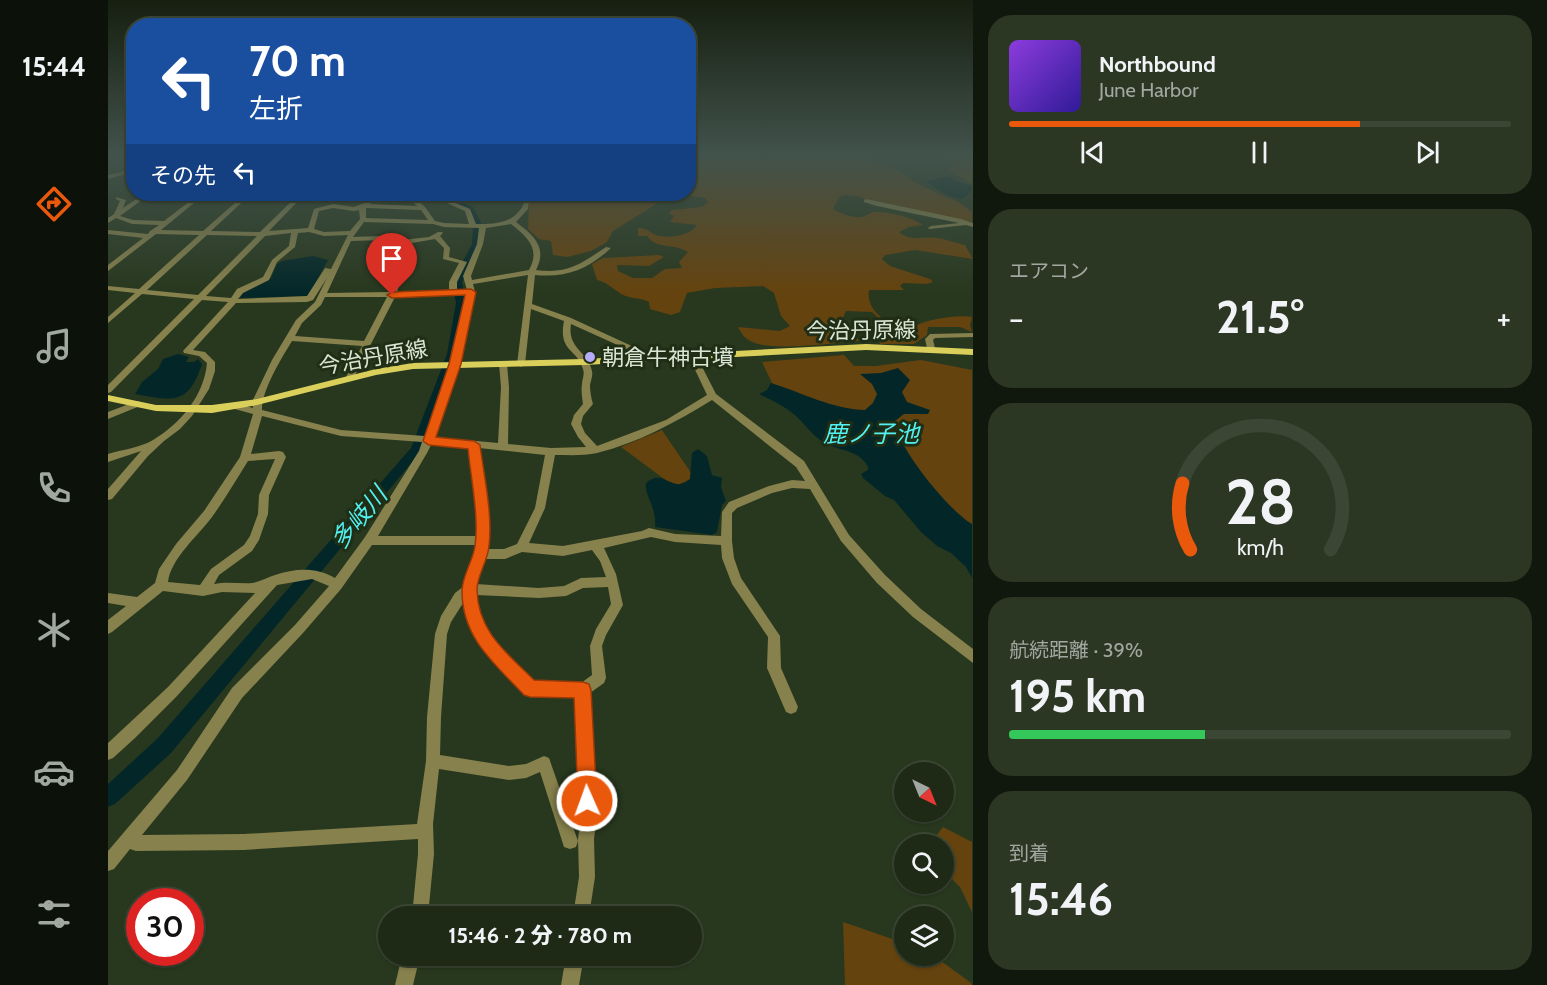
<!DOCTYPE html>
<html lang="ja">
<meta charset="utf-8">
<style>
:root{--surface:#1e2a16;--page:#2b3623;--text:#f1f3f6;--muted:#a1a7a1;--line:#3c4635;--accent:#ea580c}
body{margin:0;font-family:Cabin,"Noto Sans JP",sans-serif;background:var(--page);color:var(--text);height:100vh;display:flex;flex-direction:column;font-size:22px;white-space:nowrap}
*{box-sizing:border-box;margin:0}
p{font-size:20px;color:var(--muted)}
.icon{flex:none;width:33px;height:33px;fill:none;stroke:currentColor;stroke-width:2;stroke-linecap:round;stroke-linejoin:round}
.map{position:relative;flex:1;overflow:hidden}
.drawer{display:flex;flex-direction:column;gap:15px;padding:15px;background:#10170c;width:574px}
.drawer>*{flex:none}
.banner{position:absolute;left:18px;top:18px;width:570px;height:183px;border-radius:24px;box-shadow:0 2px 4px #0004,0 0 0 2px var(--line);background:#1a4fa0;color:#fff;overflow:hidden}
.needle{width:39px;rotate:137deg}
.fabs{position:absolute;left:786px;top:762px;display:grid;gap:12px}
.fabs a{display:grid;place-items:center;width:60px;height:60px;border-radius:50%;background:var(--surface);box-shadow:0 2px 4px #0004,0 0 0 2px var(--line);font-size:30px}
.speed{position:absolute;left:18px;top:888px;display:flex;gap:12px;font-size:30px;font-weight:700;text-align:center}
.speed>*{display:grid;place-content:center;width:78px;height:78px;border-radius:50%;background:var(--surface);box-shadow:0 2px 4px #0004,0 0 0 2px var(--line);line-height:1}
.speed .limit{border:9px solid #d22;background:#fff;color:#111}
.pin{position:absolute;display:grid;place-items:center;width:51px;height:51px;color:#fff;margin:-62px -26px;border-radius:50% 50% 50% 0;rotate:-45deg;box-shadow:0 0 6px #0007}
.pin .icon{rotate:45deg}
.me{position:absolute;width:66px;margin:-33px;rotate:358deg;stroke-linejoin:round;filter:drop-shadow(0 0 4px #0008)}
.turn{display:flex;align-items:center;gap:21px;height:126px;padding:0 24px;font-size:27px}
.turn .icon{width:78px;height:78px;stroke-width:2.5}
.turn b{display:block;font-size:42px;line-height:51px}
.then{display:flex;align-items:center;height:57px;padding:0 24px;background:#0003;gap:12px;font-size:22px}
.big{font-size:45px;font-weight:800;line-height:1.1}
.drawer .widget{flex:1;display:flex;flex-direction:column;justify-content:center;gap:9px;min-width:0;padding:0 21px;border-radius:24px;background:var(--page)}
.drawer .dial{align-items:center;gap:0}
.dial svg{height:156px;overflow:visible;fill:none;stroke:var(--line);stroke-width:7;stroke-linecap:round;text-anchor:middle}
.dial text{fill:var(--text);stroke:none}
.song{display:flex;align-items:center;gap:18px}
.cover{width:72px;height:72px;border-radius:9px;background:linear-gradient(135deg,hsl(270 70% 55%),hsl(250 70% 35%))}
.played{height:6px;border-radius:3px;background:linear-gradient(90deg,var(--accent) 70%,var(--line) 70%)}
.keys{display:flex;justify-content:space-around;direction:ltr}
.heat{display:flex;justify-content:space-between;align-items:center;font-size:33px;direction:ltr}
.charge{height:9px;border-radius:4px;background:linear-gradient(90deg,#34c759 39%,var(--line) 0)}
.trip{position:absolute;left:270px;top:906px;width:324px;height:60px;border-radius:30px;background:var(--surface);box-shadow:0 2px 4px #0004,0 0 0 2px var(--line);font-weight:800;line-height:60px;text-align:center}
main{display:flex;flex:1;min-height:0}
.dock{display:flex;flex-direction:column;width:108px;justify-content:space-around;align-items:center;background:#0c1109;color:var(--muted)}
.dock .icon{width:42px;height:42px}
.dock .on{color:var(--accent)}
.dock b{font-size:27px;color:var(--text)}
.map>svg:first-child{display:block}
.green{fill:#65430e}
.water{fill:#032728}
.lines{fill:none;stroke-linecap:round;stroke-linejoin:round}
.river{fill:#032728;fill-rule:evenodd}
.minor{fill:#87814d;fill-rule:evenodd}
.major{fill:#dbcf5c;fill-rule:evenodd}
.route{fill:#ea580c;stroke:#983908;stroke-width:1.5}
.poi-dot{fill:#b4acf9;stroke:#1f2e14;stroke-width:2}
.labels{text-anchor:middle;stroke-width:6;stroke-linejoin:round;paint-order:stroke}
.street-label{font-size:22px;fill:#dbe5d5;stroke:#1f2e14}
.poi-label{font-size:22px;fill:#dbe5d5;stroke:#1f2e14;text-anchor:start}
.water-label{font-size:24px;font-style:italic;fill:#51f0f1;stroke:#1f2e14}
</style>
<main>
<nav class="dock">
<b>15:44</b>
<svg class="icon on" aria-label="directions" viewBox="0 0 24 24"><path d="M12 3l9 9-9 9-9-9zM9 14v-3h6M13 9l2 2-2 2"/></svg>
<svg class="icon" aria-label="music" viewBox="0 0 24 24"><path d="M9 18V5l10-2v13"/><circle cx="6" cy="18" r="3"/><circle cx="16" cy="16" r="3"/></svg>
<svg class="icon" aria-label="phone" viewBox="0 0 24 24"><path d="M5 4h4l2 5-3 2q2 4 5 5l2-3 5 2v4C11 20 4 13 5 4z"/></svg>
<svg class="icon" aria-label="climate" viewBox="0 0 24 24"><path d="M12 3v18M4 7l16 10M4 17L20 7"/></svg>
<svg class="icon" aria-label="car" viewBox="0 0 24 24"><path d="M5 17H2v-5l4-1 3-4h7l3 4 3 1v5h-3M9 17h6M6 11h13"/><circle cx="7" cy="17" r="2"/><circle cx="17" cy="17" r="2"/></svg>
<svg class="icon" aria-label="filters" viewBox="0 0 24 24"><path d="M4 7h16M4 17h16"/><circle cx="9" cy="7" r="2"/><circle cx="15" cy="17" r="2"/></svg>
</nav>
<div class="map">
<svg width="865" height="985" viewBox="0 0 865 985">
<rect width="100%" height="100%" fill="#28381e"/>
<!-- green -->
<g class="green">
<path d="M581,155H762L769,162L794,172L808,183L852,203L864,212V222L784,208L748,196L737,195L731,197L725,209C734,214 744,218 754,217C759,216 762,212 768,212C781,212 804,217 815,225L801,227L791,232C802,242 816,236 829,238C838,239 848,243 857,245L865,259L807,250L777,255L774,259L782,266L822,279L825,282L819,284L795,283L792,286L796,290H761C757,311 782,327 801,330C810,320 851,314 864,317L862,325L864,332L852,327H820L819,335L806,344H772L771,340L800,339L804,336L780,327L764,312L738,311L735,318C739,327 747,332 751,341C725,343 670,351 647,343C638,340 634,335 630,327L672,331L682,326L673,316L666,293L655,286L607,288L579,293L572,312L563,315L542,309L541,302C533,298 529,299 521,297C508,294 503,283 489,280L484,264L495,258L551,255L556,257L541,266L509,265L510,271L525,278H544L557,269L574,268L571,262L580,252C567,243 549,250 539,236H530V228C539,227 544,235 552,236C564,238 583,235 589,225L562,222L566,216L561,213L564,210L594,207L600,202L597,198L584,196L558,198L505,231L499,242L483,251L459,257L445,255L443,241L431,239L420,229L421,203L426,194H580Z"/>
<polygon points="823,155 864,155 864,184 839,168 845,167 845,164"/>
<polygon points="736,355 746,366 768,366 813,360 864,370 864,532 840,519 775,427 777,396 766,413 750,415 666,387 654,362"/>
<polygon points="554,430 583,473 582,479 570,485 563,484 513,447"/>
<polygon points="835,827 864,842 864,912 852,887 836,871 836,844 822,844"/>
<polygon points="735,922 796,943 796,956 826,956 862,982 864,985 737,985"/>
</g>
<!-- water -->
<g class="water">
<path d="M841,176L845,180L864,186V191L854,199C841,197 828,189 818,181Z"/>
<polygon points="205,256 220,260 200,296 132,298 136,291 163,278 169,264 174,261"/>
<path d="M70,354L81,357L78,362H86L90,359L94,364C80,406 65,401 27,394L34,382L50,369L55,359Z"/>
<path d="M790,368L802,380L794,392L799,402L822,410L820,414H796L787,421C787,445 842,512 864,524V578L858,567L843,553L829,546L813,532L786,500L777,496L755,478L753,474L760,470V467C752,450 731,451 717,443C702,434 699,426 687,415C676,406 664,400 651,394L659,390L663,383C695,393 724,409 757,410L765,403L769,394L764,384L752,374L773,373Z"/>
<path d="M590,449L599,456L604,475L614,478L613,487L618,501L614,505L609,532L604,535L547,527C549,507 536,496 538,483C556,467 564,495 582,479L584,453Z"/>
</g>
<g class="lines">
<!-- river -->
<polygon class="river" points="330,194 337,194 365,207 373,223 372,244 354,282 358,303 349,354 323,431 314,450 63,753 7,804 0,807 0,784 49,739 303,448 339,354 348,303 344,282 364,244 365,223 359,211 336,201"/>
<!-- minor -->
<g class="minor">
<polygon points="26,162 26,167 18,174 0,179 0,175 14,172"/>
<path d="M36,194H42L12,216L25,220L56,221L91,194H97L53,230L95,231L137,194H143L103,231L152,232L191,194H209L260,200L268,194H303L317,207L327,221L336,223L361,224L357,211L334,201L326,194H332L338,199L362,209L368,224C383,224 402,224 412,210C416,206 416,199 420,194H426L421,201L420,209L408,222C425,235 440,247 428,270C461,274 472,264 498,247L503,248C480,269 459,278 427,275L424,304L463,318L552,359L551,361H545L463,324C459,349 480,351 484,371C485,376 483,380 482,385C482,391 483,398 485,404L475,416L473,424L477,433L489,446L558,420L599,395L581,357L585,354L588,355L608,394L696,461L741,535L777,575L813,609L865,649V663L805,617L769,583L733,541L702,489L684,488L664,493L629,508L624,513V541L626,558L633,578L672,636L673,668L690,707L688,712L683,714L678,712L659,668L660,637L624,584L614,558L613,545L567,542L543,537L496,548L508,574L515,605L498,635L494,646L498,678L496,683L482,693L488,823L486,839L487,877L481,916H465L471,877L470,839L472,823L468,696H422L417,694C391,668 359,639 357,600L343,622L339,634L333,717L332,755L401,766L418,764L436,756L441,758L470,841L468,847L462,849L456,847L432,772L418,778L401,780L331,769L325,824L326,854L320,916H304L310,854V839L136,850L28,851L22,849L6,869L0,871V851L69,770L124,688L187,625L221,586L204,579L169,585L69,696L27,738L5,758L0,760V743L60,687L147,593L114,592L95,596L55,591L4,632L0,634V620L18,606L0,603V593L29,597L47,583L51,569L68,544L96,511L132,457L145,414L123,408L121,406L126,403L145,408L144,402L164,360L188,320L207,302L219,278L205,300L199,302L128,303L85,350L97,352L107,362V371L101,389L84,416L72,429L56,441L40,456L4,499L0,500V489L33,451L0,462V454C13,450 34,447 45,440C72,424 96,396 99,363L91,356L76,353L75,351L120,302L94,300L3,392L0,393V385L86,299L34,294L0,323V317L27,293L0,290V286L31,289L91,235L48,234L0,271V265L35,238L0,234V230L40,234L42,231L51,225L24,224L8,218L0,223V218L6,214L12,201L8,199V197L18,200L15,208ZM196,195L256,203L246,207L225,204L206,209L200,228L161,231ZM272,196L300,197L309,206L262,204ZM225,208L246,211L251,210L252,219L242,231L216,232L206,229L211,211ZM258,208L313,210L320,220L258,218ZM256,222L325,224L336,227L371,228L369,244L355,276L359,290L349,291V282L359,262L341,257L342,248L332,236L335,233L334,232H330L321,237L285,241L274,236L245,237ZM403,224C419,237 433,248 421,270L364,280L363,276L375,244L378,228ZM201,232L216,236L240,235L223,269L217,268L199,296L130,299L135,293L161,280L169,262L187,247L190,233ZM183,233L181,246L164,260L155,277L129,289L123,298L98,296L157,236ZM99,235L149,236L90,295L39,290ZM327,239L336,248L335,259L351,263L341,282V292H289L304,243ZM273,240L284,245L297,243L281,292L219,293L243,241ZM420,275L409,364L413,367L417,364L423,309L456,321C450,352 469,348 475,369C477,375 474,379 474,384C473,390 474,397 475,404L466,415L463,424L470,437L478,447L443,448L400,444L401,387L399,364L395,361L391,364L393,387L390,443L326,437L351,364L367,292L365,284ZM359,295L343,364L317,436L233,430L154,410C153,392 174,357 184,341L254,346L237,379L238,381H244L287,297ZM217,297H279L256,341L187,336L194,323L213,305ZM604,400L688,467L697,481L684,480L661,486L621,502L614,512L613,536L567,534L541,528L534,531L455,546L421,543L437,508L447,455C461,455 476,456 489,453C530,443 568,422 604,400ZM154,416L233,436L314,442L311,451L257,537L227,578C208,567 188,568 167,575C160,577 152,582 144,583C132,584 119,581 106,584L111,575L144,551L151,540L160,514L161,495L178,457L175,452L171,451L143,454ZM324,443L361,447L368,508L369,536H270L319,453ZM371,448L437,455L427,508L409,544L396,549H379V508ZM167,459L151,495L150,514L142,536L136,545L103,569L92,585L60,582C63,558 90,536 104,517C117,499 128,480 140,461ZM264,545H368L356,586L347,593L333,616L327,634L319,717L318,761L309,824L136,834L34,835L79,780L134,698L195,633L233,589ZM484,550L492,561L498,577L473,578L456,586L431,588L368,584L377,559H397L414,552L455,556ZM500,587L503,604L488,629L482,646L484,675L473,683H425C399,657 371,633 368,595L431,598L458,596L475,588Z"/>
<polygon points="758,199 853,219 865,223 865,227 858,225 821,229 820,228 823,226 851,223 769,206 756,202 756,200"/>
<polygon points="865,333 865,337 827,338 825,340 827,348 826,350 823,350 819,348 817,339 822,334"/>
<polygon points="29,401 32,402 34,404 32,406 0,419 0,412"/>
<polygon points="294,956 312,956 305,985 287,985"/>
<polygon points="458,956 476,956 471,985 453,985"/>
</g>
<!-- major -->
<polygon class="major" points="758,344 865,349 865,355 758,350 476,365 305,369 268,375 149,405 104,413 48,411 0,401 0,395 48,405 104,405 149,399 268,369 305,363 476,359"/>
</g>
<!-- sky -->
<linearGradient id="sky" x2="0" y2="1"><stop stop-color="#161f10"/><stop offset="0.53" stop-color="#42534c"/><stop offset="1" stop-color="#42534c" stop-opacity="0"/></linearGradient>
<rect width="865" height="293" fill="url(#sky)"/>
<!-- route -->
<path class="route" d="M363,289L368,292L353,364L328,437L366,441L372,445C376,476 385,515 381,546C380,561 369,575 369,590C370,632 399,653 426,680L475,682L481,684L483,690L489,801L486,808L479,810L472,808L470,801L466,698L422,697L416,695C386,663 354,638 354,591C354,576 365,561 367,546C371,517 363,479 360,449L321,445L315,441L341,364L357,295L284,298L279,295L284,292Z"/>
<!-- markers -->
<circle class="poi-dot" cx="482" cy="357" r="6"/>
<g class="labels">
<!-- street labels -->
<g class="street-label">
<text transform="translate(753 330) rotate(-1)" y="8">今治丹原線</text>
<text transform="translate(265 357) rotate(-10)" y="8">今治丹原線</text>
</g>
<!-- poi labels -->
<g class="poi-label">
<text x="494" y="365">朝倉牛神古墳</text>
</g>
<!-- water labels -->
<g class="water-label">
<text x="763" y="442">鹿ノ子池</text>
<text transform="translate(251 518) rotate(-50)" y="8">多岐川</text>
</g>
</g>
</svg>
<div class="fabs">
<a><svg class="needle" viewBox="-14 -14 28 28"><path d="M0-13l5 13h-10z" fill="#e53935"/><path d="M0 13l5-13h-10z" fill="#a1a7a1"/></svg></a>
<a><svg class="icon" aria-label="search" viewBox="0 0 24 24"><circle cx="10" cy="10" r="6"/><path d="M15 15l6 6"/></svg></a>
<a><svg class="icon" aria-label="layers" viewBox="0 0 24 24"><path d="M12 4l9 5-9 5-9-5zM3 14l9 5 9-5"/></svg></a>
</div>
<div class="speed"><div class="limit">30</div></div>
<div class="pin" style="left:284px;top:295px;background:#d93025"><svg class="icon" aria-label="arrive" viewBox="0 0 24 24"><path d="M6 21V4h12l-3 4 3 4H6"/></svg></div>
<svg class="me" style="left:479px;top:801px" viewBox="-20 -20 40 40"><circle r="17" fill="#ea580c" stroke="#fff" stroke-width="3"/><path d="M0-11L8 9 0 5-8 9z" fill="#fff"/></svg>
<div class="trip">15:46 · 2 分 · 780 m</div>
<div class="banner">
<div class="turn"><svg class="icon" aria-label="left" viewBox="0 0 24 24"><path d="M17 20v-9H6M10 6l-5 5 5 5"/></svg><div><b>70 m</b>左折</div></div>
<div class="then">その先<svg class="icon" aria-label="left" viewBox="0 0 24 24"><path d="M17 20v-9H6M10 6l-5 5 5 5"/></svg></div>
</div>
</div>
<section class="drawer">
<div class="widget">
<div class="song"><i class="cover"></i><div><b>Northbound</b><p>June Harbor</p></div></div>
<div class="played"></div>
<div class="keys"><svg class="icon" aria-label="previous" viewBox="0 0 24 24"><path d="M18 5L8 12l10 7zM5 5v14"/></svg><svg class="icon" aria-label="pause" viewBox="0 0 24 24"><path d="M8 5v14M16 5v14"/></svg><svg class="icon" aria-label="next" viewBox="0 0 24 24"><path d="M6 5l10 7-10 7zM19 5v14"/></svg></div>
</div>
<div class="widget"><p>エアコン</p>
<div class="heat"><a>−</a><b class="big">21.5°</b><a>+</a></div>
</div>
<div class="widget dial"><svg viewBox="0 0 100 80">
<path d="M14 69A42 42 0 1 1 86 69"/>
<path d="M14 69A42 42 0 0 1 10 35" stroke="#ea580c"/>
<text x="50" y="56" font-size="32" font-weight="700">28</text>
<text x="50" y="72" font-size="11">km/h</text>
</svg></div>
<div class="widget"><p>航続距離 · 39%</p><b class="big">195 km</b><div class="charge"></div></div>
<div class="widget"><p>到着</p><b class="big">15:46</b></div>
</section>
</main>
